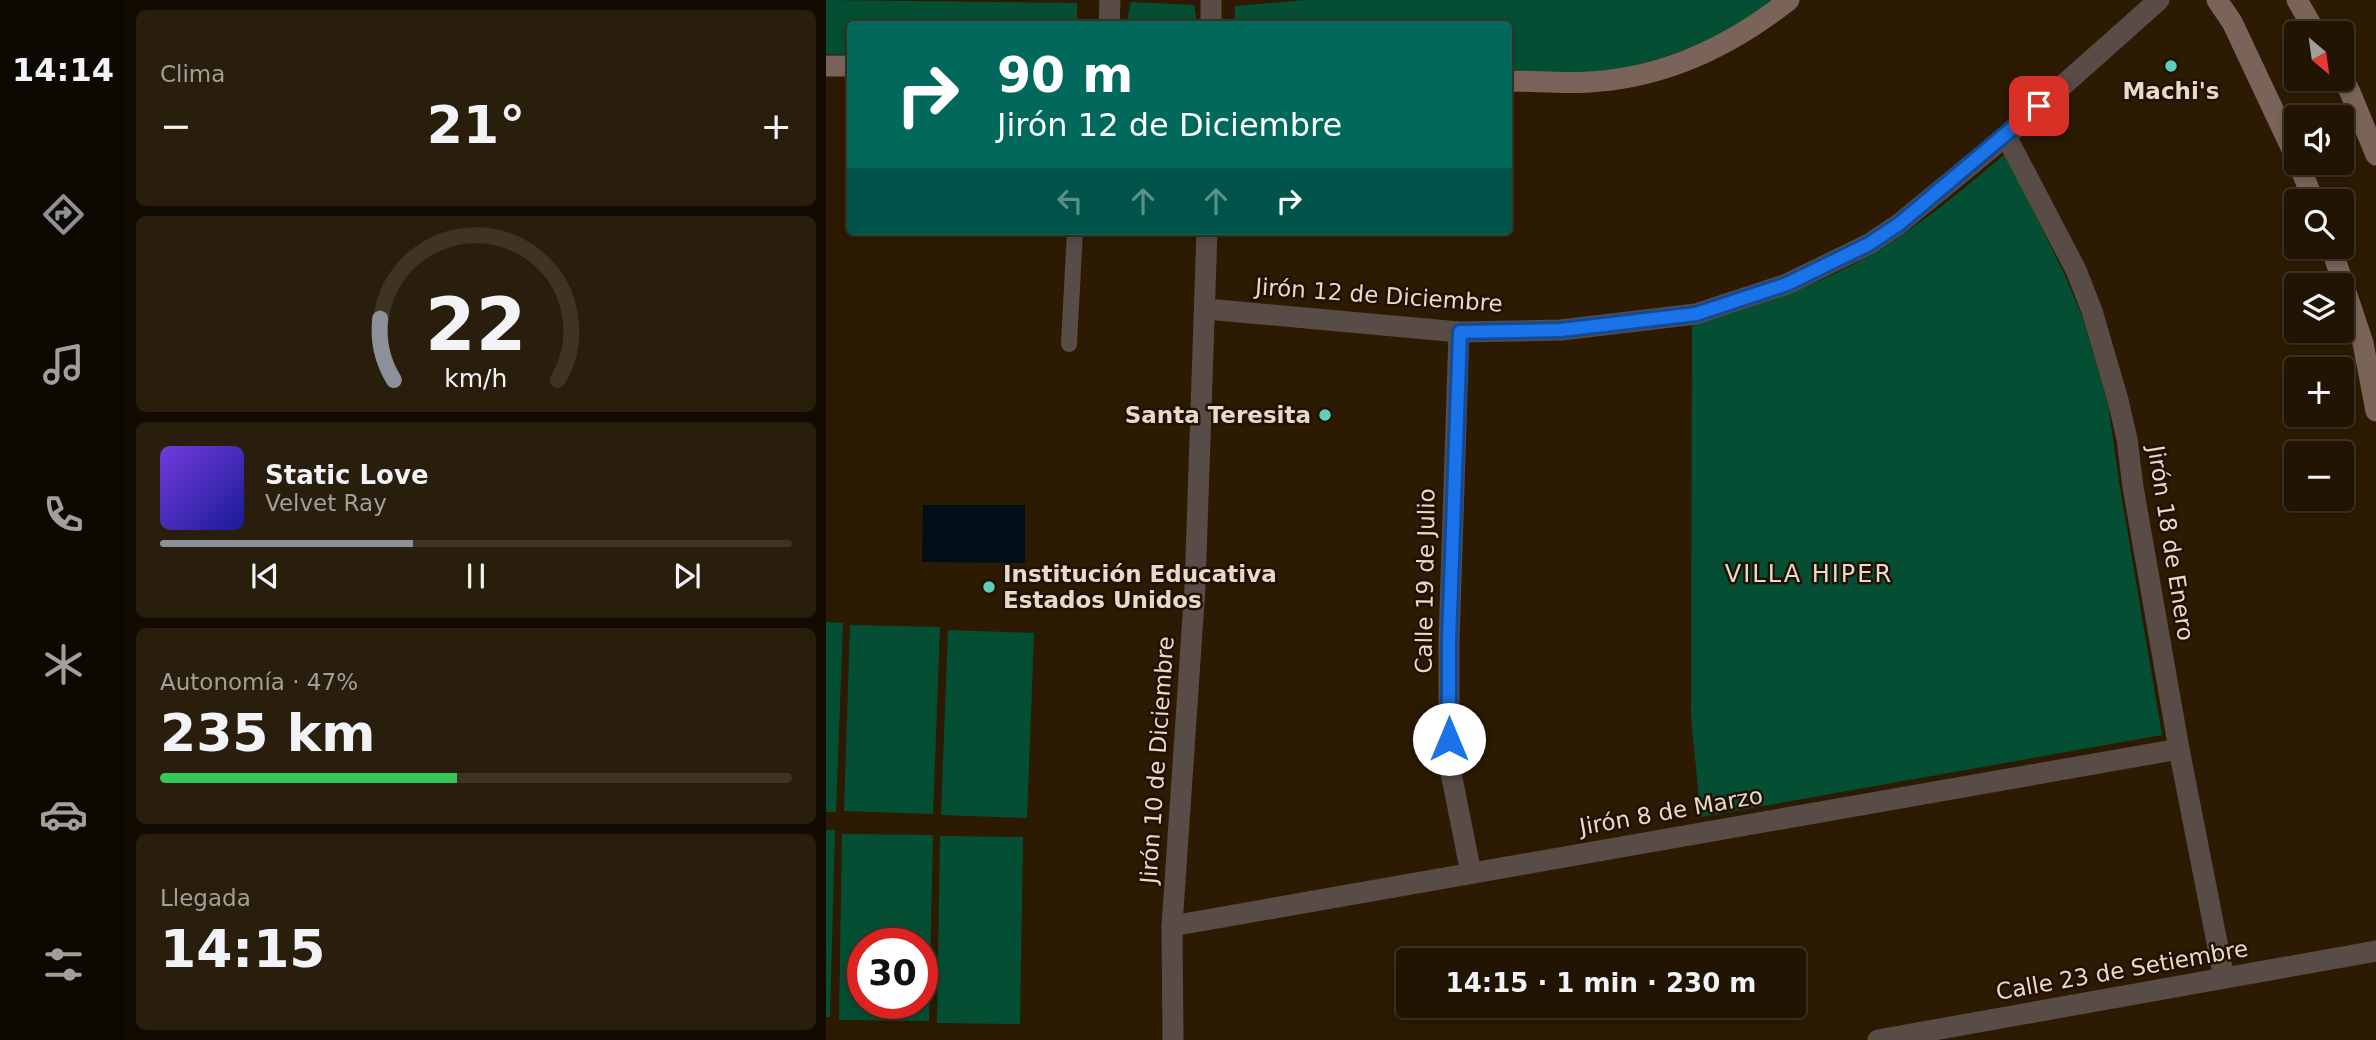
<!DOCTYPE html>
<html lang="es">
<meta charset="utf-8">
<style>
:root{--surface:#211402;--page:#291d0c;--text:#f1f3f6;--muted:#a29e99;--line:#3e3324;--accent:#8c9099}
body{margin:0;font-family:"DejaVu Sans",sans-serif;background:var(--page);color:var(--text);height:100vh;display:flex;flex-direction:column;font-size:26px;white-space:nowrap}
*{box-sizing:border-box;margin:0}
p{font-size:23px;color:var(--muted)}
.icon{flex:none;width:38px;height:38px;fill:none;stroke:currentColor;stroke-width:2;stroke-linecap:round;stroke-linejoin:round}
.map{position:relative;flex:1;overflow:hidden}
.panel{display:flex;flex-direction:column;gap:10px;padding:10px;background:#120b01;width:700px}
.panel>*{flex:none}
.guide{position:absolute;left:21px;top:21px;width:665px;height:214px;border-radius:7px;box-shadow:0 4px 10px #0003,0 0 0 2px var(--line);background:#00695c;color:#fff;overflow:hidden}
.needle{width:46px;rotate:151deg}
.fabs{position:absolute;left:1458px;top:21px;display:grid;gap:14px}
.fabs a{display:grid;place-items:center;width:70px;height:70px;border-radius:7px;background:var(--surface);box-shadow:0 4px 10px #0003,0 0 0 2px var(--line);font-size:35px}
.speed{position:absolute;left:21px;top:928px;display:flex;gap:14px;font-size:35px;font-weight:700;text-align:center}
.speed>*{display:grid;place-content:center;width:91px;height:91px;border-radius:50%;background:var(--surface);box-shadow:0 4px 10px #0003,0 0 0 2px var(--line);line-height:1}
.speed .limit{border:10px solid #d22;background:#fff;color:#111}
.pin{position:absolute;display:grid;place-items:center;width:60px;height:60px;color:#fff;margin:-30px;border-radius:14px;box-shadow:0 4px 10px #0006}
.me{position:absolute;width:77px;margin:-38px;rotate:0deg;stroke-linejoin:round;filter:drop-shadow(0 0 5px #0008)}
.turn{display:flex;align-items:center;gap:24px;height:147px;padding:0 35px;font-size:32px}
.turn .icon{width:91px;height:91px;stroke-width:2.5}
.turn b{display:block;font-size:49px;line-height:60px}
.lanes{display:flex;align-items:center;height:66px;padding:0 35px;background:#0003;justify-content:center;gap:35px;direction:ltr}
.lanes .off{opacity:.35}
.big{font-size:52px;font-weight:800;line-height:1.1}
.panel .tile{flex:1;display:flex;flex-direction:column;justify-content:center;gap:10px;min-width:0;padding:0 24px;border-radius:10px;background:var(--page)}
.panel .dial{align-items:center;gap:0}
.dial svg{height:182px;overflow:visible;fill:none;stroke:var(--line);stroke-width:7;stroke-linecap:round;text-anchor:middle}
.dial text{fill:var(--text);stroke:none}
.song{display:flex;align-items:center;gap:21px}
.cover{width:84px;height:84px;border-radius:10px;background:linear-gradient(135deg,hsl(260 70% 55%),hsl(240 70% 35%))}
.played{height:7px;border-radius:4px;background:linear-gradient(90deg,var(--accent) 40%,var(--line) 40%)}
.keys{display:flex;justify-content:space-around;direction:ltr}
.heat{display:flex;justify-content:space-between;align-items:center;font-size:38px;direction:ltr}
.charge{height:10px;border-radius:5px;background:linear-gradient(90deg,#34c759 47%,var(--line) 0)}
.trip{position:absolute;left:570px;top:948px;width:410px;height:70px;border-radius:7px;background:var(--surface);box-shadow:0 4px 10px #0003,0 0 0 2px var(--line);font-weight:800;line-height:70px;text-align:center}
main{display:flex;flex:1;min-height:0}
.tab-bar{display:flex;flex-direction:column;width:126px;justify-content:space-around;align-items:center;background:#0d0801;color:var(--muted)}
.tab-bar .icon{width:49px;height:49px}
.tab-bar .active{color:var(--accent)}
.tab-bar b{font-size:32px;color:var(--text)}
.map>svg:first-child{display:block}
.green{fill:#044f34;fill-rule:evenodd}
.water{fill:#000e17}
.lines{fill:none;stroke-linecap:round;stroke-linejoin:round}
.lane{stroke:#594b45;stroke-width:16}
.street{stroke:#594b45;stroke-width:21}
.secondary{stroke:#7a645a;stroke-width:21}
.route-casing{stroke:#114b97;stroke-width:18}
.route{stroke:#1a73e8;stroke-width:12}
.poi-dot{fill:#5cceba;stroke:#210;stroke-width:2.5}
.labels{text-anchor:middle;stroke-width:5;stroke-linejoin:round;paint-order:stroke}
.poi-label{font-size:23px;font-weight:bold;fill:#e5dacb;stroke:#210}
.street-label{font-size:23px;fill:#e5dacb;stroke:#210}
.neighbourhood-label{font-size:24px;letter-spacing:2px;fill:#e5dacb;stroke:#210}
</style>
<main>
<nav class="tab-bar">
<b>14:14</b>
<svg class="icon active" aria-label="directions" viewBox="0 0 24 24"><path d="M12 3l9 9-9 9-9-9zM9 14v-3h6M13 9l2 2-2 2"/></svg>
<svg class="icon" aria-label="music" viewBox="0 0 24 24"><path d="M9 18V5l10-2v13"/><circle cx="6" cy="18" r="3"/><circle cx="16" cy="16" r="3"/></svg>
<svg class="icon" aria-label="phone" viewBox="0 0 24 24"><path d="M5 4h4l2 5-3 2q2 4 5 5l2-3 5 2v4C11 20 4 13 5 4z"/></svg>
<svg class="icon" aria-label="climate" viewBox="0 0 24 24"><path d="M12 3v18M4 7l16 10M4 17L20 7"/></svg>
<svg class="icon" aria-label="car" viewBox="0 0 24 24"><path d="M5 17H2v-5l4-1 3-4h7l3 4 3 1v5h-3M9 17h6M6 11h13"/><circle cx="7" cy="17" r="2"/><circle cx="17" cy="17" r="2"/></svg>
<svg class="icon" aria-label="filters" viewBox="0 0 24 24"><path d="M4 7h16M4 17h16"/><circle cx="9" cy="7" r="2"/><circle cx="15" cy="17" r="2"/></svg>
</nav>
<section class="panel">
<div class="tile"><p>Clima</p>
<div class="heat"><a>−</a><b class="big">21°</b><a>+</a></div>
</div>
<div class="tile dial"><svg viewBox="0 0 100 80">
<path d="M14 69A42 42 0 1 1 86 69"/>
<path d="M14 69A42 42 0 0 1 8 42" stroke="#8c9099"/>
<text x="50" y="56" font-size="32" font-weight="700">22</text>
<text x="50" y="72" font-size="11">km/h</text>
</svg></div>
<div class="tile">
<div class="song"><i class="cover"></i><div><b>Static Love</b><p>Velvet Ray</p></div></div>
<div class="played"></div>
<div class="keys"><svg class="icon" aria-label="previous" viewBox="0 0 24 24"><path d="M18 5L8 12l10 7zM5 5v14"/></svg><svg class="icon" aria-label="pause" viewBox="0 0 24 24"><path d="M8 5v14M16 5v14"/></svg><svg class="icon" aria-label="next" viewBox="0 0 24 24"><path d="M6 5l10 7-10 7zM19 5v14"/></svg></div>
</div>
<div class="tile"><p>Autonomía · 47%</p><b class="big">235 km</b><div class="charge"></div></div>
<div class="tile"><p>Llegada</p><b class="big">14:15</b></div>
</section>
<div class="map">
<svg width="1550" height="1040" viewBox="0 0 1550 1040">
<rect width="100%" height="100%" fill="#2c1b02"/>
<!-- green -->
<g class="green">
<polygon points="0,0 251,3 251,24 24,24 24,55 0,54"/>
<path d="M479,0H946C900,40 824,67 763,73C737,75 709,71 683,70L682,24H409V6Z"/>
<polygon points="305,2 368,5 371,24 300,24"/>
<path d="M1179,154L1237,271L1256,316L1282,404L1294,488L1336,735L875,817L865,717L866,326C919,309 972,293 1022,267C1080,238 1130,195 1179,154Z"/>
<polygon points="0,622 17,623 10,812 0,812"/>
<polygon points="24,625 114,627 107,814 18,811"/>
<polygon points="122,630 208,633 201,818 115,815"/>
<polygon points="0,830 9,830 4,1017 0,1017"/>
<path d="M16,834L107,835L103,1021L13,1020ZM96,943V1003H37V943Z"/>
<polygon points="114,836 197,837 194,1024 111,1023"/>
</g>
<!-- water -->
<polygon class="water" points="97,505 199,505 199,563 96,562"/>
<g class="lines">
<!-- lane -->
<polyline class="lane" points="243,344 249,231"/>
<!-- street -->
<g class="street">
<polyline points="283,24 284,0"/>
<polyline points="385,24 385,0"/>
<polyline points="1180,136 1250,270 1266,311 1292,400 1301,439 1307,487 1353,749 1398,978"/>
<polyline points="380,309 633,332 735,330 870,314 961,284 1043,244 1073,224 1180,136 1333,0"/>
<polyline points="633,332 623,641 623,763 645,873"/>
<polyline points="346,926 1353,749"/>
<polyline points="347,1040 346,926 369,587 381,231"/>
<polyline points="1052,1040 1550,951"/>
</g>
<!-- secondary -->
<g class="secondary">
<polyline points="1391,0 1406,22 1470,158"/>
<polyline points="1471,0 1490,33"/>
<polyline points="0,66 24,66"/>
<polyline points="1516,77 1524,92 1550,155"/>
<path d="M682,81C709,81 737,84 763,82C838,78 905,46 963,0"/>
<polyline points="1472,163 1488,201"/>
<polyline points="1505,247 1537,343 1550,411"/>
</g>
</g>
<g class="lines">
<defs>
<polyline id="route" points="623,739 623,640 634,332 735,330 870,314 961,284 1043,244 1073,224 1213,106"/>
</defs>
<!-- route casing -->
<use href="#route" class="route-casing"/>
<!-- route -->
<use href="#route" class="route"/>
</g>
<!-- markers -->
<g class="poi-dot">
<circle cx="1345" cy="66" r="7"/>
<circle cx="499" cy="415" r="7"/>
<circle cx="163" cy="587" r="7"/>
</g>
<g class="labels">
<!-- poi labels -->
<g class="poi-label">
<text x="1345" y="99">Machi's</text>
<text x="485" y="423" text-anchor="end">Santa Teresita</text>
<text x="177" y="582" text-anchor="start">Institución Educativa<tspan x="177" dy="26">Estados Unidos</tspan></text>
</g>
<!-- street labels -->
<g class="street-label">
<text transform="translate(553 295) rotate(4)" y="8">Jirón 12 de Diciembre</text>
<text transform="translate(1345 543) rotate(81)" y="8">Jirón 18 de Enero</text>
<text transform="translate(599 581) rotate(-89)" y="8">Calle 19 de Julio</text>
<text transform="translate(331 760) rotate(-86)" y="8">Jirón 10 de Diciembre</text>
<text transform="translate(845 811) rotate(-10)" y="8">Jirón 8 de Marzo</text>
<text transform="translate(1296 970) rotate(-10)" y="8">Calle 23 de Setiembre</text>
</g>
<!-- neighbourhood labels -->
<g class="neighbourhood-label">
<text x="983" y="582">VILLA HIPER</text>
</g>
</g>
</svg>
<div class="fabs">
<a><svg class="needle" viewBox="-14 -14 28 28"><path d="M0-13l5 13h-10z" fill="#e53935"/><path d="M0 13l5-13h-10z" fill="#a29e99"/></svg></a>
<a><svg class="icon" aria-label="sound" viewBox="0 0 24 24"><path d="M4 9h4l5-4v14l-5-4H4zM17 9q2 3 0 6"/></svg></a>
<a><svg class="icon" aria-label="search" viewBox="0 0 24 24"><circle cx="10" cy="10" r="6"/><path d="M15 15l6 6"/></svg></a>
<a><svg class="icon" aria-label="layers" viewBox="0 0 24 24"><path d="M12 4l9 5-9 5-9-5zM3 14l9 5 9-5"/></svg></a>
<a>+</a>
<a>−</a>
</div>
<div class="speed"><div class="limit">30</div></div>
<div class="pin" style="left:1213px;top:106px;background:#d93025"><svg class="icon" aria-label="arrive" viewBox="0 0 24 24"><path d="M6 21V4h12l-3 4 3 4H6"/></svg></div>
<svg class="me" style="left:623px;top:739px" viewBox="-20 -20 40 40"><circle r="19" fill="#fff"/><path d="M0-13L10 11 0 6-10 11z" fill="#1a73e8"/></svg>
<div class="trip">14:15 · 1 min · 230 m</div>
<div class="guide">
<div class="turn"><svg class="icon" aria-label="right" viewBox="0 0 24 24"><path d="M7 20v-9h11M14 6l5 5-5 5"/></svg><div><b>90 m</b>Jirón 12 de Diciembre</div></div>
<div class="lanes"><svg class="icon off" aria-label="left" viewBox="0 0 24 24"><path d="M17 20v-9H6M10 6l-5 5 5 5"/></svg><svg class="icon off" aria-label="ahead" viewBox="0 0 24 24"><path d="M12 20V5M6 11l6-6 6 6"/></svg><svg class="icon off" aria-label="ahead" viewBox="0 0 24 24"><path d="M12 20V5M6 11l6-6 6 6"/></svg><svg class="icon" aria-label="right" viewBox="0 0 24 24"><path d="M7 20v-9h11M14 6l5 5-5 5"/></svg></div>
</div>
</div>
</main>
